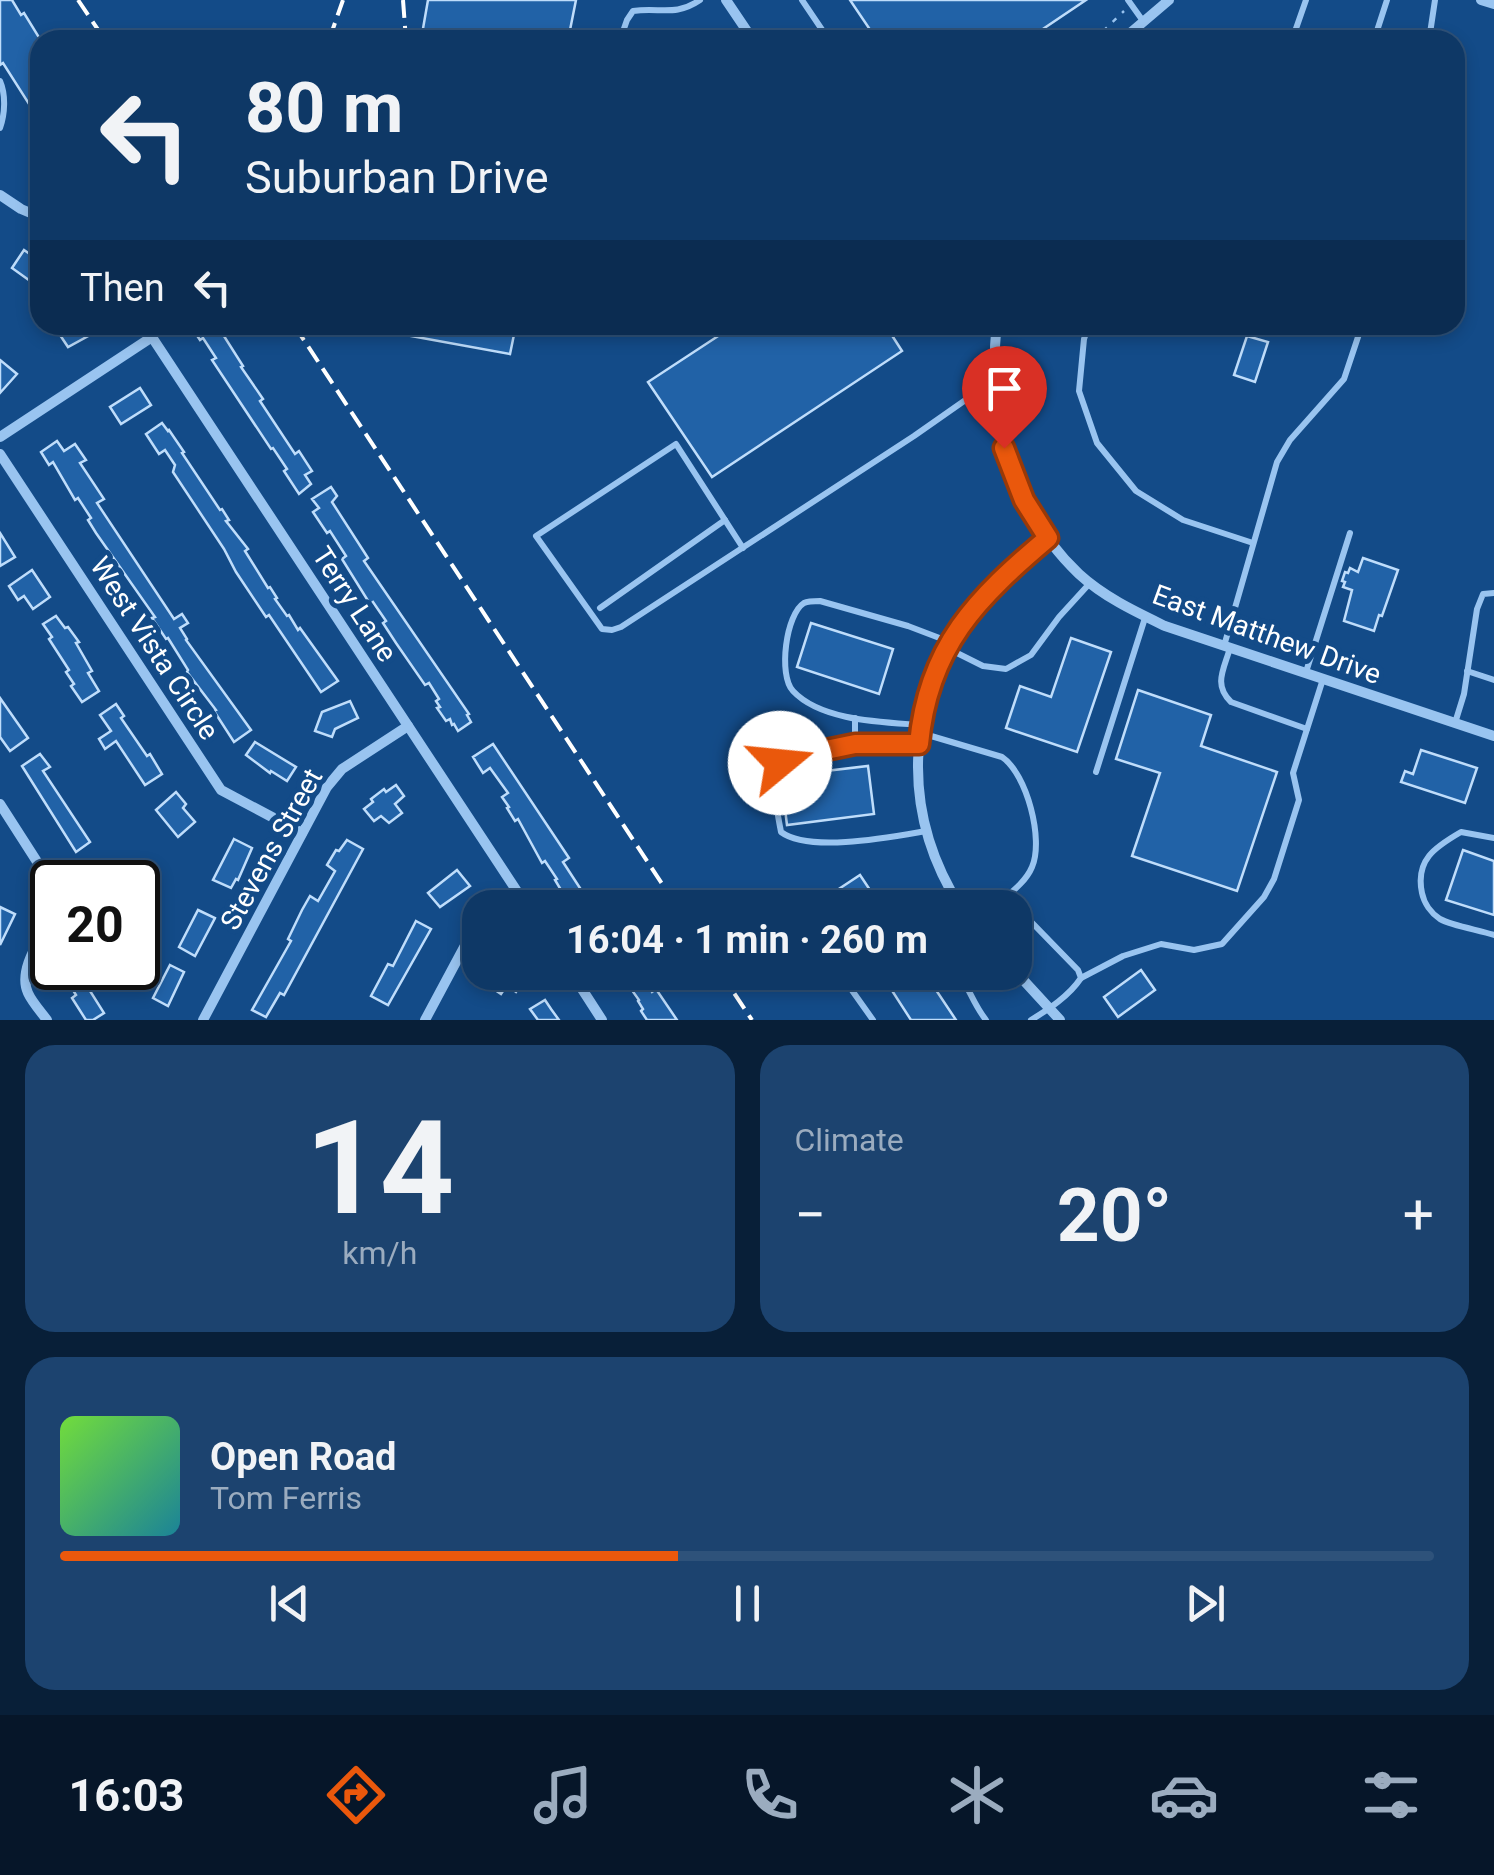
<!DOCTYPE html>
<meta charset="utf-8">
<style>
:root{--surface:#0e3866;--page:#1c436f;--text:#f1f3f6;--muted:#9bacbf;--line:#2e527a;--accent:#ea580c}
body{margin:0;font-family:Roboto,sans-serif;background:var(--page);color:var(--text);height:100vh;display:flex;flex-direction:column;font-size:38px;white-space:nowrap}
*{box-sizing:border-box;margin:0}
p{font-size:32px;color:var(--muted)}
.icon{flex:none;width:55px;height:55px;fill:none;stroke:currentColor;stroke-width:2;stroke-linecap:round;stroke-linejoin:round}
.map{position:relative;height:1020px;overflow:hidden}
.details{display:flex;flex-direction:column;gap:25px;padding:25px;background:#081f38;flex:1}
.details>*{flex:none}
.guide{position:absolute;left:30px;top:30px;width:1435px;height:305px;border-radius:30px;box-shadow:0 5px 15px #0003,0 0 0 2px var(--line);background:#0e3866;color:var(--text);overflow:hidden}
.speed{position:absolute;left:30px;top:860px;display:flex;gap:20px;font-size:50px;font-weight:700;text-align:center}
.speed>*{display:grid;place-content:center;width:130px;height:130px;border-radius:50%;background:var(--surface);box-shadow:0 5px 15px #0003,0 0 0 2px var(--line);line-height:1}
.speed .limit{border:5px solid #111;border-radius:15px;background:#fff;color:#111}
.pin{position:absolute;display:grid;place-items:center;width:85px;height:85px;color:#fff;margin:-102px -42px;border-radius:50% 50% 50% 0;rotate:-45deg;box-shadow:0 0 10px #0007}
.pin .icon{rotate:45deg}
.me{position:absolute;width:110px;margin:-55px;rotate:73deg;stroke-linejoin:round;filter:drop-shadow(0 0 8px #0008)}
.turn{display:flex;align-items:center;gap:35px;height:210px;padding:0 50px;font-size:45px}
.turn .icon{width:130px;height:130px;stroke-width:2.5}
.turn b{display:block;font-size:70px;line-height:85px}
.then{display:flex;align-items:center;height:95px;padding:0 50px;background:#0003;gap:20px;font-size:38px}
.big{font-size:75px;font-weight:700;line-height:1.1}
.details .widget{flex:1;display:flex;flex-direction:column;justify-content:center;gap:15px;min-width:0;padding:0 35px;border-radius:30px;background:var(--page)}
.details .dial{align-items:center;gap:0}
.dial b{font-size:130px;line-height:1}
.song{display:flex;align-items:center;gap:30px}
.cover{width:120px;height:120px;border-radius:15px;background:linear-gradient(135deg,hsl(100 70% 55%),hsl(190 70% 35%))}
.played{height:10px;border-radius:5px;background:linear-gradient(90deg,var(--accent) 45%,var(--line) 45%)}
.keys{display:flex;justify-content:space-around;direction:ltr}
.heat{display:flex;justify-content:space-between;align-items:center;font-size:55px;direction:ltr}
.details .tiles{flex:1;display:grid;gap:25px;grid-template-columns:1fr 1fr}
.widget:last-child{grid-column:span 2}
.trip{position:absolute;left:462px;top:890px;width:570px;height:100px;border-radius:30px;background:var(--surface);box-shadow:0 5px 15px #0003,0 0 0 2px var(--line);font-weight:700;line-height:100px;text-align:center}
.dock{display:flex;height:160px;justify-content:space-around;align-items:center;background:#061629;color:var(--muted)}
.dock .icon{width:70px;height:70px}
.dock .selected{color:var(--accent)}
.dock b{font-size:45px;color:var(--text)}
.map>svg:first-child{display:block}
.building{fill:#2162a7;stroke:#bfddfb;stroke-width:2.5}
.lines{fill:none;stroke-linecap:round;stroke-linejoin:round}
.path{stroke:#99c4f0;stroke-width:2.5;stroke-dasharray:5 8;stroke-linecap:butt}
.lane{stroke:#99c4f0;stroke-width:6}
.street{stroke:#99c4f0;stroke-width:10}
.rail{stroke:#fff;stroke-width:4;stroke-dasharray:18 8;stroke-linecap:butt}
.route-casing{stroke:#983908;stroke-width:25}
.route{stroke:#ea580c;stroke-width:18}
.labels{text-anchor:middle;stroke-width:10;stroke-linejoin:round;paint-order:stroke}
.street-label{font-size:28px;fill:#fff;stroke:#134b88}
</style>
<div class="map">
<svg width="1494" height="1020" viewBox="0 0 1494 1020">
<rect width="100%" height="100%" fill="#134b88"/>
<!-- building -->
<g class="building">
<polygon points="0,0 12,0 21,15 24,13 40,39 40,95 29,104 3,63 0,65"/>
<polygon points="428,0 576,0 568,40 421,40"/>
<polygon points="850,0 1086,0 1028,39 1022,30 1007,40 877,40"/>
<polygon points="24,250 40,261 40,288 12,268"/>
<polygon points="68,325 84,325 90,335 68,347 58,332"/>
<polygon points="190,325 217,325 243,366 241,367 263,399 260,401 295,454 299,451 312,471 305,475 311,484 299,494 284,471 287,469 273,448 271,449 212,360 216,358 203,338 200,340"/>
<polygon points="379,325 516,325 510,354 378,330"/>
<polygon points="735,325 895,325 900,332 893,337 902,351 712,477 648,382"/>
<polygon points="1247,336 1268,342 1255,382 1234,375"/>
<polygon points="0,360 17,374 0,393"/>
<polygon points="140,388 151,405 121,424 110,407"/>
<polygon points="162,423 168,431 169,430 184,452 182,453 220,510 222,509 229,520 226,521 248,549 245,551 268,588 270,587 277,598 275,599 287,616 289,615 298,630 300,628 338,681 321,692 269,615 266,617 236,572 224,549 173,472 175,465 165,450 159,454 146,434"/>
<polygon points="57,441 64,451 75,444 86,460 80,463 104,499 97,503 174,619 182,614 188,623 180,628 187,639 186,640 251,730 234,742 214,711 216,710 187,672 188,670 168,638 166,639 152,618 155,617 96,533 88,520 91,518 78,498 75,500 53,462 49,465 41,452"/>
<polygon points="331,487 337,496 332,502 368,558 364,561 469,714 467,715 471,722 458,731 454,724 452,725 450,719 446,721 437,708 440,707 436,701 439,699 429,683 425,685 396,643 383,623 386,621 373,602 370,604 342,559 346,556 330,531 327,533 313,512 319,508 312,499"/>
<polygon points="0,533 15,557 0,566"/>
<polygon points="1363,558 1398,570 1382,616 1379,615 1374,631 1344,621 1352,590 1343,587 1345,582 1342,581 1345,572 1348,573 1350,568 1358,572"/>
<polygon points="32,570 50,597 33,609 24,596 18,600 9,586"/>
<polygon points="56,616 65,628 68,627 79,642 76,643 92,671 88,673 99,691 82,702 71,686 74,684 66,672 69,670 49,639 52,637 43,624"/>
<polygon points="811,623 893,649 879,694 797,667"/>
<polygon points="1071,638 1111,652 1077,752 1006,728 1020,686 1051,697"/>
<polygon points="1138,690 1211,715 1201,746 1277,772 1237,891 1132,856 1160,773 1116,759"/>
<polygon points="0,698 28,738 10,751 0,737"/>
<polygon points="350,701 358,718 335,729 332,737 315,731 322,712"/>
<polygon points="116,704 124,716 121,718 147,756 150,754 162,774 145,785 116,741 105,749 99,739 111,731 100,715"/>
<polygon points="255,742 296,767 287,781 271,771 270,773 246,755"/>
<polygon points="493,744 569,858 563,862 593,908 573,908 570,905 555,880 557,879 545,861 542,863 518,819 515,821 507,808 509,807 502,797 508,793 490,768 483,773 473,757"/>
<polygon points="1421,750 1477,768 1465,803 1401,782 1405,771 1413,774"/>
<polygon points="40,754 50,767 43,771 90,842 76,852 22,766"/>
<polygon points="868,766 874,814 787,825 782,785 784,776"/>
<polygon points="396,785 404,796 395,804 402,813 389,823 381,816 374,821 364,809 373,802 371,799 384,789 386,792"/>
<polygon points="176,792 186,804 183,808 195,822 178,837 156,810"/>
<polygon points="234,839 252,848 238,880 236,879 231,888 213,880"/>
<polygon points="347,840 363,849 284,995 280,993 266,1017 252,1010 291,941 288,939 302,910 310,896 318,901 335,871 327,865 336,850 339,851"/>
<polygon points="1463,850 1494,861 1494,915 1446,900"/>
<polygon points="457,870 470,886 440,907 428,893"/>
<polygon points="860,875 882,908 810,908"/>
<polygon points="0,907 15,914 0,945"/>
<polygon points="198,910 215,918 195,956 179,947"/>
<polygon points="416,921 431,929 388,1005 371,996 388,964 393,966"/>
<polygon points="170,965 184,972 168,1006 153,998"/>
<polygon points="1141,970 1155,990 1118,1017 1104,997"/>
<polygon points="494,972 513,972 524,980 516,992 507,985 501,994 486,984"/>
<polygon points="615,972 640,972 652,992 656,989 677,1020 647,1020 641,1011 643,1009 638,1001 639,1000 629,986 623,984"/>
<polygon points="880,972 924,972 956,1020 911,1020"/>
<polygon points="80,975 104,1013 93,1020 86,1020 72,998 76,995 68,982"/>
<polygon points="545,1000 551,1009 559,1020 538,1020 530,1009"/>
</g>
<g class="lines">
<!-- path -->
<polyline class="path" points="1094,40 1124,11"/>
<!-- lane -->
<g class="lane">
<polyline points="802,0 829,40"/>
<polyline points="1128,0 1143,21"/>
<path d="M620,40L627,20L633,11C660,7 675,17 700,0"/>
<polyline points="1292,40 1306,0"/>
<polyline points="1374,40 1387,0"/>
<polyline points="1429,40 1435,0"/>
<path d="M0,81C6,95 5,114 0,128"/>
<polyline points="1089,325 1084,339 1079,391 1097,443 1136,491 1183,520 1253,543"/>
<polyline points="743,548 676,444 536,536 602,629 612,630 621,627 914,436 994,380"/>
<polyline points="600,608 725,520"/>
<polyline points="1224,646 1277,462 1290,440 1344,379 1362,325"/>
<polyline points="947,648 983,666 1006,669 1031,655 1059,617 1090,583"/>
<path d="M1230,648C1224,669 1213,685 1231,702L1307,729"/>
<polyline points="1467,671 1494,680"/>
<polyline points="1306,672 1350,533"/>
<polyline points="1455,723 1464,694 1477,609 1483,594 1494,593"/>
<path d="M921,725C882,722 821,721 793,691C778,675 786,614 804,603C808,601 815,601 820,601L908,626L950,642"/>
<path d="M921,733L1002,757C1027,774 1044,840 1032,867C1025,884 1006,896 993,908"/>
<polyline points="855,744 855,718"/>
<path d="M919,744H855L787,758C767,775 777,809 781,832C809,853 891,837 926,831"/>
<polyline points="1096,772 1145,618"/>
<path d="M1494,838L1461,832C1435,847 1415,860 1422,893C1424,903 1431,913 1440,919C1453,926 1479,930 1494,935"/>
<path d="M1006,896L1078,970L1081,978C1069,996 1049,1009 1031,1020"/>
<path d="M958,972C969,988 974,1005 986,1020"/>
<polyline points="1081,978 1123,956 1161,944 1194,950 1222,944 1264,897 1274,879 1299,800 1293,773 1323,679"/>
<polyline points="851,989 873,1020"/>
</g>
<!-- street -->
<g class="street">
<polyline points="726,0 753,40"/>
<polyline points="1481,0 1494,4"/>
<polyline points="1122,40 1169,0"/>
<polyline points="0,195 21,209 40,217"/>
<polyline points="144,325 528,908"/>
<path d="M998,325C994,338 995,350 995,364C994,441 1022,520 1079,574C1104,597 1136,612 1165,626L1494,736"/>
<polyline points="0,437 152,337"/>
<polyline points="0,454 221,790 302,833"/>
<polyline points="0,804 52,885"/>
<polyline points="503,908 520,895"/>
<path d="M961,908C900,813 905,704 969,612C990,583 1021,560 1047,538"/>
<polyline points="1015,971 1060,1020"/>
<polyline points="571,972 602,1020"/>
<path d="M47,1020C41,1012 32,1002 28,993C17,969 42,937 52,916"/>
<polyline points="203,1020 327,787 342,769 408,726"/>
<polyline points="425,1020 470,936 480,925"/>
</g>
<!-- rail -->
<g class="rail">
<polyline points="78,0 105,40"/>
<polyline points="403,0 406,40"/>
<polyline points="329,40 343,0"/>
<polyline points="294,325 678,908"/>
<polyline points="364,329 364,325"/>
<polyline points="720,972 752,1020"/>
</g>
</g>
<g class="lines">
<defs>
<path id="route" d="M780,763L787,758L855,744H919C928,646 977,598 1048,538L1024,500L1004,448"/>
</defs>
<!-- route casing -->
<use href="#route" class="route-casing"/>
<!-- route -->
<use href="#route" class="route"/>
</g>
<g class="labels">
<!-- street labels -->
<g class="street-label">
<text transform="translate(355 604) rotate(57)" y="10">Terry Lane</text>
<text transform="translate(1267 634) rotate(20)" y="10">East Matthew Drive</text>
<text transform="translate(155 648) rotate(57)" y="10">West Vista Circle</text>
<text transform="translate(271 849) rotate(-61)" y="10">Stevens Street</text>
</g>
</g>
</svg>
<div class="speed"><div class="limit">20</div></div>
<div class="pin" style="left:1004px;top:448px;background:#d93025"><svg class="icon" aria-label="arrive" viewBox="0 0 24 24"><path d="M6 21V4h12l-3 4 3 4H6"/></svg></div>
<svg class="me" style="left:780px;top:763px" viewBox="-20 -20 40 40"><circle r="19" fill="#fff"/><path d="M0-13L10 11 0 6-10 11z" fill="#ea580c"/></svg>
<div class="trip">16:04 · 1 min · 260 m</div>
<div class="guide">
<div class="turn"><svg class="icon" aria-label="left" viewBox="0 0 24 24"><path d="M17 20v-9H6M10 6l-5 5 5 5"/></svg><div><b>80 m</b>Suburban Drive</div></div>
<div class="then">Then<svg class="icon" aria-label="left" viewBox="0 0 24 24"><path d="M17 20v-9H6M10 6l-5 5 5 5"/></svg></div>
</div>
</div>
<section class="details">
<div class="tiles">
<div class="widget dial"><b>14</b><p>km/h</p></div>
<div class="widget"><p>Climate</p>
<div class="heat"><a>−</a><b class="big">20°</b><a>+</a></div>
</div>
<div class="widget">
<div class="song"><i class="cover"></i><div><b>Open Road</b><p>Tom Ferris</p></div></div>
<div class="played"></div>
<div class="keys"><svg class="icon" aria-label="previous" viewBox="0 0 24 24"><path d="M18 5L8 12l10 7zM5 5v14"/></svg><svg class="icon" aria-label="pause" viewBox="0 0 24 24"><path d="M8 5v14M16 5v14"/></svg><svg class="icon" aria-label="next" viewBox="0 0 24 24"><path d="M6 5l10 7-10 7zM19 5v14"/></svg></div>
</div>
</div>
</section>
<nav class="dock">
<b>16:03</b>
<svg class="icon selected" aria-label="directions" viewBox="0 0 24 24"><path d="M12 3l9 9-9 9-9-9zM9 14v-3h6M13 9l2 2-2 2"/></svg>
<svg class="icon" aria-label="music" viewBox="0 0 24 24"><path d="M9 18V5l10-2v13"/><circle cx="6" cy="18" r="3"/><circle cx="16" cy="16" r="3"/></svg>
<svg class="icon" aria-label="phone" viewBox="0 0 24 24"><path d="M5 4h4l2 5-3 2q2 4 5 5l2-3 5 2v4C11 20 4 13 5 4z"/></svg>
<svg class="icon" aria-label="climate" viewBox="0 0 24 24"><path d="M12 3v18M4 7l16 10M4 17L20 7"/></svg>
<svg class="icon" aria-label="car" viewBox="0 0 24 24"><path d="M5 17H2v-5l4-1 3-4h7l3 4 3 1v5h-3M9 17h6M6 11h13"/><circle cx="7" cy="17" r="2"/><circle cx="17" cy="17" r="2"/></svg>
<svg class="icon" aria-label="filters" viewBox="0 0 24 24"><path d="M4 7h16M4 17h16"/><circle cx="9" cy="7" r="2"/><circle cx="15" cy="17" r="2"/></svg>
</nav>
